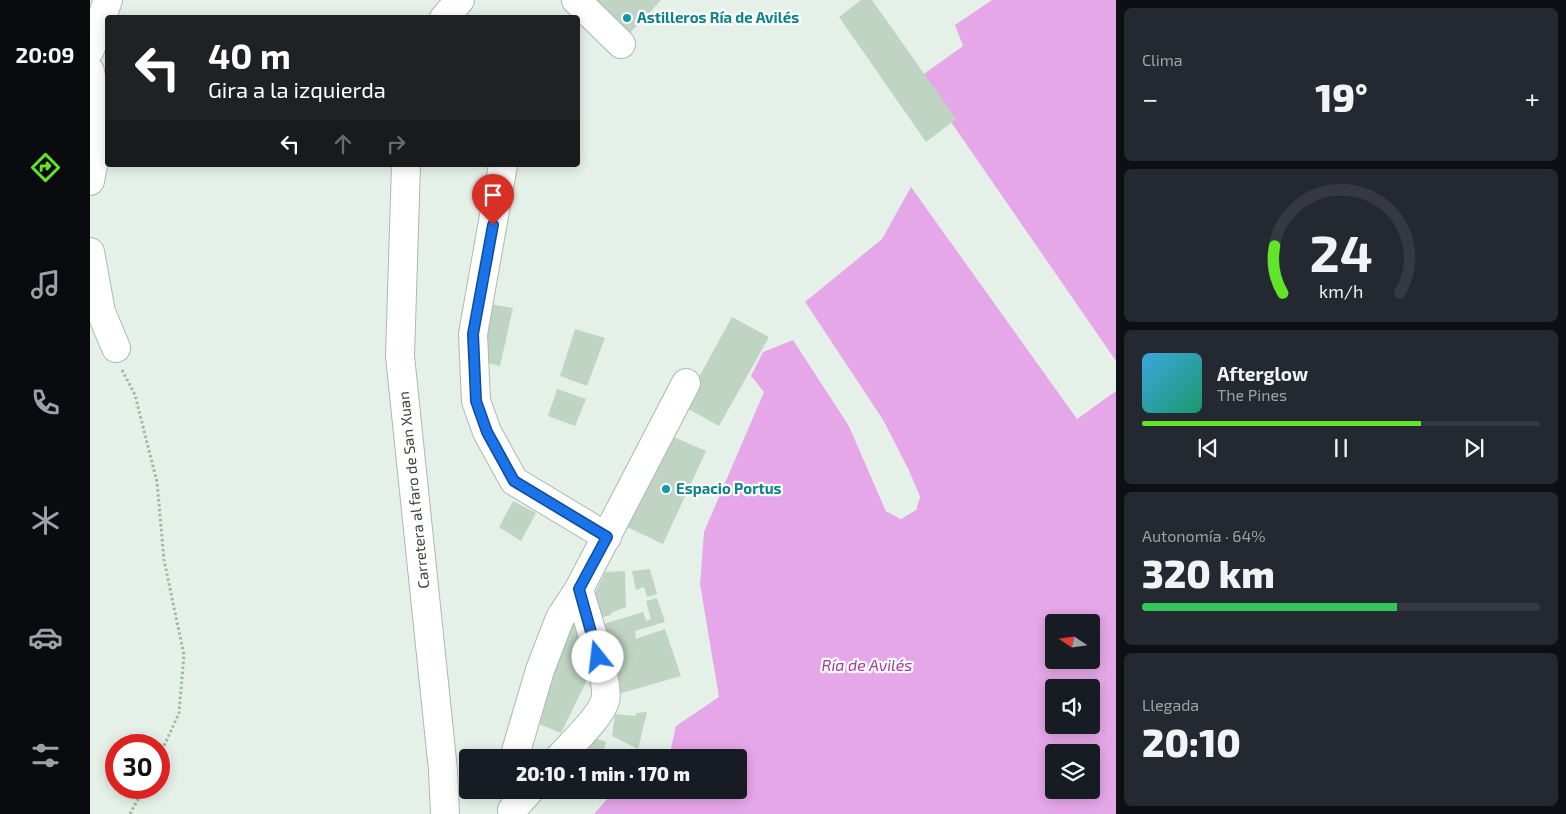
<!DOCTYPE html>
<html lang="es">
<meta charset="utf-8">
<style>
:root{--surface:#171b24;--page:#242831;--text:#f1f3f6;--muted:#9ea1a6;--line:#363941;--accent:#60e528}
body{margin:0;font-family:"Exo 2",sans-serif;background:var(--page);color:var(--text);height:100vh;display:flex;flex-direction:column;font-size:19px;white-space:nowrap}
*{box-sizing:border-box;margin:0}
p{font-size:16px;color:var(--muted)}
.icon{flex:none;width:28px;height:28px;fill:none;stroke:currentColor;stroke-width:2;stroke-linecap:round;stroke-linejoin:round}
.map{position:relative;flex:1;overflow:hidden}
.drawer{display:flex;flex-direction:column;gap:8px;padding:8px;background:#0d0f14;width:450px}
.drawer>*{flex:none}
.hud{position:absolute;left:15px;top:15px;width:475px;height:152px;border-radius:5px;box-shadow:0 2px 12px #0003;background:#202124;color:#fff;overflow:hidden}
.needle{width:32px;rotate:283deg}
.fabs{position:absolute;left:955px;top:614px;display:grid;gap:10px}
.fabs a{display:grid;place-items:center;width:55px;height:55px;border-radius:5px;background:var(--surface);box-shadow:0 2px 12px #0003;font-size:25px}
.speed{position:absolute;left:15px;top:734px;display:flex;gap:10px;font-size:25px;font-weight:700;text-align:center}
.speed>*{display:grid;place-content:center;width:65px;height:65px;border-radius:50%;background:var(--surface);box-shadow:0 2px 12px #0003;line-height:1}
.speed .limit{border:8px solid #d22;background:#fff;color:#111}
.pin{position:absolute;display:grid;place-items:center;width:42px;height:42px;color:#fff;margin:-51px -21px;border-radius:50% 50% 50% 0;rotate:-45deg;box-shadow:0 0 5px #0007}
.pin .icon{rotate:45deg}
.me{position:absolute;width:55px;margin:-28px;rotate:344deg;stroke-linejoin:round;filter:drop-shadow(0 0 4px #0008)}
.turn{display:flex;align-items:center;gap:18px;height:105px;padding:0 20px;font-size:22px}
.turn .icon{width:65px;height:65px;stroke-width:2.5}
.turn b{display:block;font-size:35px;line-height:42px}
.lanes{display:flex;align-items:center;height:48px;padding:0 20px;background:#0003;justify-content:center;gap:25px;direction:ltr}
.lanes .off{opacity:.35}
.big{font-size:38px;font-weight:800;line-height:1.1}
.drawer .widget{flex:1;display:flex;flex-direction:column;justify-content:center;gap:8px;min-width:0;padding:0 18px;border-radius:8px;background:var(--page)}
.drawer .dial{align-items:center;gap:0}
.dial svg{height:130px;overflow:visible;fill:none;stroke:var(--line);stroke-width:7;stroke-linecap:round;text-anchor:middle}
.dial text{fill:var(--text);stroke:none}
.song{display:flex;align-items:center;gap:15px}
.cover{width:60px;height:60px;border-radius:8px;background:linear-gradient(135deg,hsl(200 70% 55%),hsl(160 70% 35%))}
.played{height:5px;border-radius:2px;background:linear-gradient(90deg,var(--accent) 70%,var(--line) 70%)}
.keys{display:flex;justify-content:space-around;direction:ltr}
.heat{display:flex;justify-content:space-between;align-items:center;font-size:28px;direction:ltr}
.charge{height:8px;border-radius:4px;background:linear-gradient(90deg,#34c759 64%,var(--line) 0)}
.trip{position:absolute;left:369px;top:749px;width:288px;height:50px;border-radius:5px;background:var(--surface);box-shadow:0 2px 12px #0003;font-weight:800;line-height:50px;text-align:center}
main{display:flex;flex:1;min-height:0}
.dock{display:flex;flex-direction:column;width:90px;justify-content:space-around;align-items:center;background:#090b0e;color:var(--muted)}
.dock .icon{width:35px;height:35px}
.dock .selected{color:var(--accent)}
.dock b{font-size:22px;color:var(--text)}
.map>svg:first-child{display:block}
.water{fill:#e6a7e8;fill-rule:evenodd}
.pier{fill:#e5f1e8}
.building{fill:#bfd4c2}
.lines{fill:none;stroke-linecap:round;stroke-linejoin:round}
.minor-casing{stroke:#a9bbad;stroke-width:30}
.path{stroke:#9cbca2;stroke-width:3;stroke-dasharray:2.5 2.5;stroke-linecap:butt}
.minor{stroke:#fff;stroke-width:28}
.route-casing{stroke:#114b97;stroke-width:12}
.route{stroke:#1a73e8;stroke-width:9}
.culture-dot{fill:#0f9aa8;stroke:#fff;stroke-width:2}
.labels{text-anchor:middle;stroke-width:4.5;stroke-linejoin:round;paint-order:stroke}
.culture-label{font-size:15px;font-weight:bold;fill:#0d838f;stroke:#fff;text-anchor:start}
.street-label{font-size:15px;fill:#364338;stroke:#fff}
.water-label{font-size:16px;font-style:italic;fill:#a239a4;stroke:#fff}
</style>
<main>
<nav class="dock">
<b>20:09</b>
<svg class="icon selected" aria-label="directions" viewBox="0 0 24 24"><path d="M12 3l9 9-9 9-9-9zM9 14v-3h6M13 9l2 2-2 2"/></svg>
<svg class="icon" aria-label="music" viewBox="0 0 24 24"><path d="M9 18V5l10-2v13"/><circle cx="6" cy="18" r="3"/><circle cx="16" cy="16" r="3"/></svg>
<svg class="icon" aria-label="phone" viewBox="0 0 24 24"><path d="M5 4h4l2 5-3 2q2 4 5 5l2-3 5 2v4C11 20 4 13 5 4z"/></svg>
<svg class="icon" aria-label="climate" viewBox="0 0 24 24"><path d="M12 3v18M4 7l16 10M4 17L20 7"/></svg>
<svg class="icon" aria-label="car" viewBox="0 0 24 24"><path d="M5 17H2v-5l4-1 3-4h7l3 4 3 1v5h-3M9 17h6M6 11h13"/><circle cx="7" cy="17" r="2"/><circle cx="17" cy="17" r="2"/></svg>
<svg class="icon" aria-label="filters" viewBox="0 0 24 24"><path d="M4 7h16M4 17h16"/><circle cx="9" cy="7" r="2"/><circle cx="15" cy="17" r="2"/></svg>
</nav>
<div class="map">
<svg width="1026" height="814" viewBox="0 0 1026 814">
<rect width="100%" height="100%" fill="#e5f1e8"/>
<!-- water -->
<g class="water">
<polygon points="902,0 1026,0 1026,361 861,122 834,74 873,46 865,25"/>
<path d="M821,187L987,419L1026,391V814H504L525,790H648V758L579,757L586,726L629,697L610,584L614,532L674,392L661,376L673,352L703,340L759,426L796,511L811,519L826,509L830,497L819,471L793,420L715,302L792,239ZM964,622H1001V660H964ZM964,688H1001V725H964ZM964,752H1001V790H964Z"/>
</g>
<!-- pier -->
<polygon class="pier" points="715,302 793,420 819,471 830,497 826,510 811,519 796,511 759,426 702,337 705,338 761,425 798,509 811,516 824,508 827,498 817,472 791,422 720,315 713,304"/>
<!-- building -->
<g class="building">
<polygon points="502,0 571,0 538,35"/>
<polygon points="771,0 782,0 866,119 836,142 749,17"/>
<polygon points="394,303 423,308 410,366 393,362"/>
<polygon points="642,317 679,337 629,426 593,406"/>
<polygon points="485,329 515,338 497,386 470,376"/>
<polygon points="467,389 496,399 485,426 458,416"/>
<polygon points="579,435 616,451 573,544 537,527"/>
<polygon points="423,501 446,513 431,541 409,527"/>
<polygon points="560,569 567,594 557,597 554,587 546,590 542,571"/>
<polygon points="535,571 536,607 521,613 521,615 502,620 498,608 515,572"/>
<polygon points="567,598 575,622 545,631 546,639 575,629 591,676 525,695 504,627 553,612 556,621 561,619 556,601"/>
<polygon points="488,615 498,652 496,682 471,733 444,722 469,642"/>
<polygon points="557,712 548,749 522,736 525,714 546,716 546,713"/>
<polygon points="503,737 516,742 511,758 493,758"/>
</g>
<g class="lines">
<defs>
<g id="minor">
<polyline points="486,0 531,44"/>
<polyline points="354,18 370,0"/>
<polyline points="0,50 18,0"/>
<polyline points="0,71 8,113 7,144 0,181"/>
<polyline points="316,165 310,356 353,770 355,814"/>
<polyline points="413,165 383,334 386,401 397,432 424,481 517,537"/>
<polyline points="0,252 11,312 26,348"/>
<polyline points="489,589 596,383"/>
<path d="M424,758L450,670L470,618L489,589C494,610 521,685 515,701C508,720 483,742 469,758"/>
<polyline points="422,810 440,790"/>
</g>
</defs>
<!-- minor casing -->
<use href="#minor" class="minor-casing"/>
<!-- path -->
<g class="path">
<polyline points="32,370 45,395 67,482 74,560 94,655 89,713 69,757"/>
<polyline points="40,814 54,788"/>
</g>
<!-- minor -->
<use href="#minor" class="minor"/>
</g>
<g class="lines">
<defs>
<polyline id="route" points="403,225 383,334 386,401 397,432 424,481 517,537 489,589 508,657"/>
</defs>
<!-- route casing -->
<use href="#route" class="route-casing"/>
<!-- route -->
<use href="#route" class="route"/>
</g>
<!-- markers -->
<g class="culture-dot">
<circle cx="537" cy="18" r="5"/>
<circle cx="576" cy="489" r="5"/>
</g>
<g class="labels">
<!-- culture labels -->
<g class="culture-label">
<text x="547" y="23">Astilleros Ría de Avilés</text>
<text x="586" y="494">Espacio Portus</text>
</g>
<!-- street labels -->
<g class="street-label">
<text transform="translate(324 490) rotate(-96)" y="5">Carretera al faro de San Xuan</text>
</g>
<!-- water labels -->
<g class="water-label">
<text x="777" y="671">Ría de Avilés</text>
</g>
</g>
</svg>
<div class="fabs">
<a><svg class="needle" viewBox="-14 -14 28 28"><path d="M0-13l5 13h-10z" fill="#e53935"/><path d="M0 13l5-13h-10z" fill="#9ea1a6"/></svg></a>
<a><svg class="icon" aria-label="sound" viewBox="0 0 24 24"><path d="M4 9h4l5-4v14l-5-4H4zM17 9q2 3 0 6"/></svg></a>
<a><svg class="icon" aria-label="layers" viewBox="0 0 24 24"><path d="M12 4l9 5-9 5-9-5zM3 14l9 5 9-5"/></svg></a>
</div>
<div class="speed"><div class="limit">30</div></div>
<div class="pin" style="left:403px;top:225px;background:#d93025"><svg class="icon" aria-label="arrive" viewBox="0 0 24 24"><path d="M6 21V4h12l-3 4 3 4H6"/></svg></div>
<svg class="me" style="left:508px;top:657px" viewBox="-20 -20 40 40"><circle r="19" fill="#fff"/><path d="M0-13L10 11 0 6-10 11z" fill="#1a73e8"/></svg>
<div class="trip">20:10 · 1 min · 170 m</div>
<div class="hud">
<div class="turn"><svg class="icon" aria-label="left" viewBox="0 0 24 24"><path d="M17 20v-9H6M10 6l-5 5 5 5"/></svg><div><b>40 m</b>Gira a la izquierda</div></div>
<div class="lanes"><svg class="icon" aria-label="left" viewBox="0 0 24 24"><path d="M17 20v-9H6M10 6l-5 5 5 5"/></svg><svg class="icon off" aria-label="ahead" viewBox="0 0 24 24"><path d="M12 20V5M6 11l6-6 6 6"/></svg><svg class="icon off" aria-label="right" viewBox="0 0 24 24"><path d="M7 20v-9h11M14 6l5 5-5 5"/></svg></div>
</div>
</div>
<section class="drawer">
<div class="widget"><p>Clima</p>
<div class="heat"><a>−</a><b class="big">19°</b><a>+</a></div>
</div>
<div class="widget dial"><svg viewBox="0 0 100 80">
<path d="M14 69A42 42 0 1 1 86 69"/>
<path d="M14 69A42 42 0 0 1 9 40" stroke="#60e528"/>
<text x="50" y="56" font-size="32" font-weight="700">24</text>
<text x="50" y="72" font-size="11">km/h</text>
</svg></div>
<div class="widget">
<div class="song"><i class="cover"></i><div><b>Afterglow</b><p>The Pines</p></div></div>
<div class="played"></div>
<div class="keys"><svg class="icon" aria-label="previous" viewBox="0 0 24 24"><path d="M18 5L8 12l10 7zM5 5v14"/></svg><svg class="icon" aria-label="pause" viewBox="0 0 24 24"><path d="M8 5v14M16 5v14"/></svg><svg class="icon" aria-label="next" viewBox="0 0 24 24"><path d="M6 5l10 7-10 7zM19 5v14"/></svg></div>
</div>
<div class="widget"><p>Autonomía · 64%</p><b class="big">320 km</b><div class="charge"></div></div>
<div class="widget"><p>Llegada</p><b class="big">20:10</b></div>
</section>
</main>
